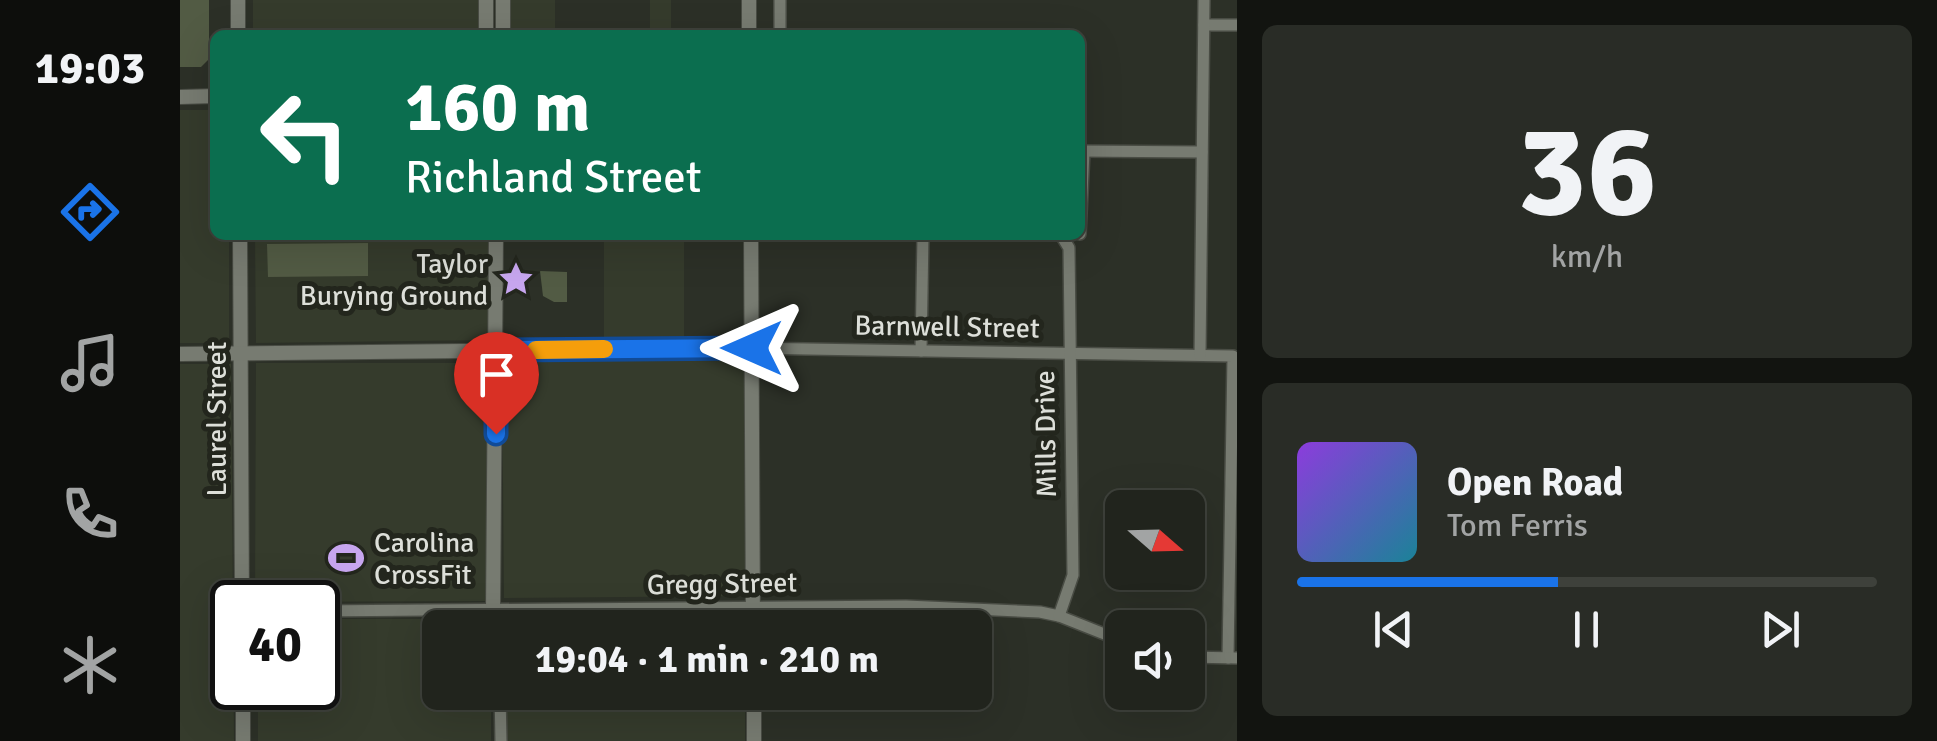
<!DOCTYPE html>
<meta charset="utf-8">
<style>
:root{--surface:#21241d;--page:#292c26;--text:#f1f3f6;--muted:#a2a4a4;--line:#3e413b;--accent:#1a73e8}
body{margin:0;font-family:Signika,sans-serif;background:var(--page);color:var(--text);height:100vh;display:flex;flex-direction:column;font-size:38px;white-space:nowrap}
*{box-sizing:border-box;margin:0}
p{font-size:32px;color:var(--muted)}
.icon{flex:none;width:55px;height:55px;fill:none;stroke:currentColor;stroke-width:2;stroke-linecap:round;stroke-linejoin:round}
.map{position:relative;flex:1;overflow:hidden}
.drawer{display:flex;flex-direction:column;gap:25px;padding:25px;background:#121410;width:700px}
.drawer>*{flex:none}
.guide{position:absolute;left:30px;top:30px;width:875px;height:210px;border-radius:15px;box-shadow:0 10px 40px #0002,0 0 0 2px var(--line);background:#0b6e4f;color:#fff;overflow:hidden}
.needle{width:65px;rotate:110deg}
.buttons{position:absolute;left:925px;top:490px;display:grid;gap:20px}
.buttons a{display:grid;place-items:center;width:100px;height:100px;border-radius:15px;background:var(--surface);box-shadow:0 10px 40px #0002,0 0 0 2px var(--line);font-size:50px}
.speed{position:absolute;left:30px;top:580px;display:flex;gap:20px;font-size:50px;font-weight:700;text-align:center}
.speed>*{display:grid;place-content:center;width:130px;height:130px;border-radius:50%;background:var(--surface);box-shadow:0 10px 40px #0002,0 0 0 2px var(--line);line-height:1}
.speed .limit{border:5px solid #111;border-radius:15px;background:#fff;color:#111}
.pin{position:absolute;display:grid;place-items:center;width:85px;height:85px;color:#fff;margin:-102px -42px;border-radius:50% 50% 50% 0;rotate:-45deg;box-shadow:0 0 10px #0007}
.pin .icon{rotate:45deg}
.me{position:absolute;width:110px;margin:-55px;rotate:270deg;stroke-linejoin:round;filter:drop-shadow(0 0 8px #0008)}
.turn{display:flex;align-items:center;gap:35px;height:210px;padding:0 30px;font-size:45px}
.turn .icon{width:130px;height:130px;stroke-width:2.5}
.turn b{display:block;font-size:70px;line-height:85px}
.drawer .widget{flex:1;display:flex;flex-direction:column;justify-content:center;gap:15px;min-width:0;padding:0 35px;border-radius:15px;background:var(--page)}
.drawer .dial{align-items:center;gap:0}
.dial b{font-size:130px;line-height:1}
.song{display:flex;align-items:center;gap:30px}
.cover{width:120px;height:120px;border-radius:15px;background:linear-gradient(135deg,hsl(270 70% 55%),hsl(190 70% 35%))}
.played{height:10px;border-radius:5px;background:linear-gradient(90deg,var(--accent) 45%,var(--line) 45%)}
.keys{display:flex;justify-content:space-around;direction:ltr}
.trip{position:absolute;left:242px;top:610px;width:570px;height:100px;border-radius:15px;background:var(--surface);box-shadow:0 10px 40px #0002,0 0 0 2px var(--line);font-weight:700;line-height:100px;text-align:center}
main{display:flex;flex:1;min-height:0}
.menu{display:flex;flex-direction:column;width:180px;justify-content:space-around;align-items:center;background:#0d0e0c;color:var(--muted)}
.menu .icon{width:70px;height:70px}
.menu .current{color:var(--accent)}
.menu b{font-size:45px;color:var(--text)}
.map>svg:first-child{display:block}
.built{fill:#353b2c}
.green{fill:#525b44}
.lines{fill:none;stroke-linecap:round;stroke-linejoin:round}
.minor-casing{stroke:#494c44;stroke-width:14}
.tertiary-casing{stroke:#494c44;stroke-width:16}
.minor{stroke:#777b71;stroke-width:11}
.tertiary{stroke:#777b71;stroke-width:14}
.route-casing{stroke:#114b97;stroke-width:25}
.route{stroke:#1a73e8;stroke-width:18}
.slow{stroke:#f59e0b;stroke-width:18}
.labels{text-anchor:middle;stroke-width:10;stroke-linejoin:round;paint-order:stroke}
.poi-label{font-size:28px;fill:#dddfd9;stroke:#23261d;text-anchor:end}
.street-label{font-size:28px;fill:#dddfd9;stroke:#23261d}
</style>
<main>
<nav class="menu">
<b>19:03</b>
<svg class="icon current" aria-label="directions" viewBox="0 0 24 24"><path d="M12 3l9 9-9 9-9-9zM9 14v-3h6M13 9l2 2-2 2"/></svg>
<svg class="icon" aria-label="music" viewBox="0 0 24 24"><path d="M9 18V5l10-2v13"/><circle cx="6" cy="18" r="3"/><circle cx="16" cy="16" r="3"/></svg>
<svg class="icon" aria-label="phone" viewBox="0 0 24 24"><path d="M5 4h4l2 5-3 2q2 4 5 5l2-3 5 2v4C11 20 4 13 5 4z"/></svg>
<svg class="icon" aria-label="climate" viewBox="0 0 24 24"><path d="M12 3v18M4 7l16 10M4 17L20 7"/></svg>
</nav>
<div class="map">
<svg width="1057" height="741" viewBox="0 0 1057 741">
<rect width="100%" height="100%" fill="#2c3027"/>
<!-- built -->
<g class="built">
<rect x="73" y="0" width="228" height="35"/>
<rect x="329" y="0" width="46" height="35"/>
<rect x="470" y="0" width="21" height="35"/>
<polygon points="0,110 35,110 35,235 49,235 49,343 0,343"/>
<polygon points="75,235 309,235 310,340 76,343"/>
<polygon points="424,235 504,235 504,338 424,339"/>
<polygon points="564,356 565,596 324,598 322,358"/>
<polygon points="76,363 309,363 309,601 75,602"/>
<polygon points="0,364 51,364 54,741 0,741"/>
<polygon points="565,617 565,628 327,627 327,618"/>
<polygon points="138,619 312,619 312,627 260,628 260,692 311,693 311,741 78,741 78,688 138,688"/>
<rect x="327" y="693" width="238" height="48"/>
</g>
<!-- green -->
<g class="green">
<polygon points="0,0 29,0 29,59 21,67 0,67"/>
<polygon points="188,243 188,276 88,277 87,244"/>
<polygon points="360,271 387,272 387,302 374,302 363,296"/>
</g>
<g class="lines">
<defs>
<g id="minor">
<polyline points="600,0 600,35"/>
<polyline points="1024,25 1057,25"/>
<polyline points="900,151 1022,152"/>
<polyline points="900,234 904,152"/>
<polyline points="572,348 1053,356 1048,658"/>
<polyline points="741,351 743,235"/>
<polyline points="1020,355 1024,0"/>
<polyline points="138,611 726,606 860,612 879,616 942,641"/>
<polyline points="320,611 320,628"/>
<polyline points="879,616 893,575 889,248 881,235"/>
<polyline points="1008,657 1057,658"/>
<polyline points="320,692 321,741"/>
</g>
<g id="tertiary">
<polyline points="58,0 58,35"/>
<polyline points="306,0 306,35"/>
<polyline points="323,0 323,35"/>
<polyline points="569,0 569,35"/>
<polyline points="0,97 35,96"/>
<polyline points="60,235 62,602"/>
<polyline points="571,235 573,628"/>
<polyline points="0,354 572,348"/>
<polyline points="313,611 316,235"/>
<polyline points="63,688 63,741"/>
<polyline points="574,692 574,741"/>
</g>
</defs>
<!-- minor casing -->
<use href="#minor" class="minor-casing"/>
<!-- tertiary casing -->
<use href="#tertiary" class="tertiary-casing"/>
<!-- minor -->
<use href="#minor" class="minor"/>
<!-- tertiary -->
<use href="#tertiary" class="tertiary"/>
</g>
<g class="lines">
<defs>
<polyline id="route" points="316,434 316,350 572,348"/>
</defs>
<!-- route casing -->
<use href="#route" class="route-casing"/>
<!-- route -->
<use href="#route" class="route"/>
<!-- slow -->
<polyline class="slow" points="356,350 424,349"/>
</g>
<!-- icons -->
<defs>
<symbol id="sight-bare" viewBox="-9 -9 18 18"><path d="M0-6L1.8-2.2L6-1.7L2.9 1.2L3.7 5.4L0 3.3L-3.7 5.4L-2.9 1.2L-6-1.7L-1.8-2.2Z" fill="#c7a6ef" stroke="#23261d" stroke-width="2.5" paint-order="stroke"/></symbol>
<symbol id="stadium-bare" viewBox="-9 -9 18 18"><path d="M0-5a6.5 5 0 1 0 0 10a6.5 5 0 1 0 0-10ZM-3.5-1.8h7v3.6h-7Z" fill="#c7a6ef" stroke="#23261d" stroke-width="2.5" paint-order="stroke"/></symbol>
</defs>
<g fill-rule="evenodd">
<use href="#sight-bare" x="311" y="254" width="50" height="50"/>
<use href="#stadium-bare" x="141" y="533" width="50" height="50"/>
</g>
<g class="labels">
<!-- poi labels -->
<g class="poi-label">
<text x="308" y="273">Taylor<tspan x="308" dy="32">Burying Ground</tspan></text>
<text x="194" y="552" text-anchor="start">Carolina<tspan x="194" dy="32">CrossFit</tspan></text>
</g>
<!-- street labels -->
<g class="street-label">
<text transform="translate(767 326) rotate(1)" y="10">Barnwell Street</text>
<text transform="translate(36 419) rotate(-90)" y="10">Laurel Street</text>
<text transform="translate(865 434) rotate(-91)" y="10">Mills Drive</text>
<text transform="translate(542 583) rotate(-1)" y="10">Gregg Street</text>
</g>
</g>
</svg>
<div class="buttons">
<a><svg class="needle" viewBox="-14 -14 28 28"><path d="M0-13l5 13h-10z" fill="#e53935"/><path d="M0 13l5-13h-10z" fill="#a2a4a4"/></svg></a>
<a><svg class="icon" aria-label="sound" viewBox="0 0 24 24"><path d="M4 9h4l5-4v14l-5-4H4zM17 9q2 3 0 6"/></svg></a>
</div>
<div class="speed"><div class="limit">40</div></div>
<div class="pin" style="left:316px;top:434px;background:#d93025"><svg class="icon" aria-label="arrive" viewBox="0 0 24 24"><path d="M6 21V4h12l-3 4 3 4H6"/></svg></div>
<svg class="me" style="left:572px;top:348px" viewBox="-20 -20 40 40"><path d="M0-17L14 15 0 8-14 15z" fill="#1a73e8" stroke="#fff" stroke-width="4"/></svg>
<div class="trip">19:04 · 1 min · 210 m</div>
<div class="guide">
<div class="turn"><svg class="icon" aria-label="left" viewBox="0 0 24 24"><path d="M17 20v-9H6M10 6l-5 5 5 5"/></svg><div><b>160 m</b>Richland Street</div></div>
</div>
</div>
<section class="drawer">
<div class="widget dial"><b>36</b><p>km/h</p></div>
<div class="widget">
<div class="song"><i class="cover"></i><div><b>Open Road</b><p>Tom Ferris</p></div></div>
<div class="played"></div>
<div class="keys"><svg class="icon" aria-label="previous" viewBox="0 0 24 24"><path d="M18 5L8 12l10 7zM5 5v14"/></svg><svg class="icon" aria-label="pause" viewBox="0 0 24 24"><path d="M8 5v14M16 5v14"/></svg><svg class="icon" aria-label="next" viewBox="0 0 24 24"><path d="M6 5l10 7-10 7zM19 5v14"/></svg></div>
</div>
</section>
</main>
